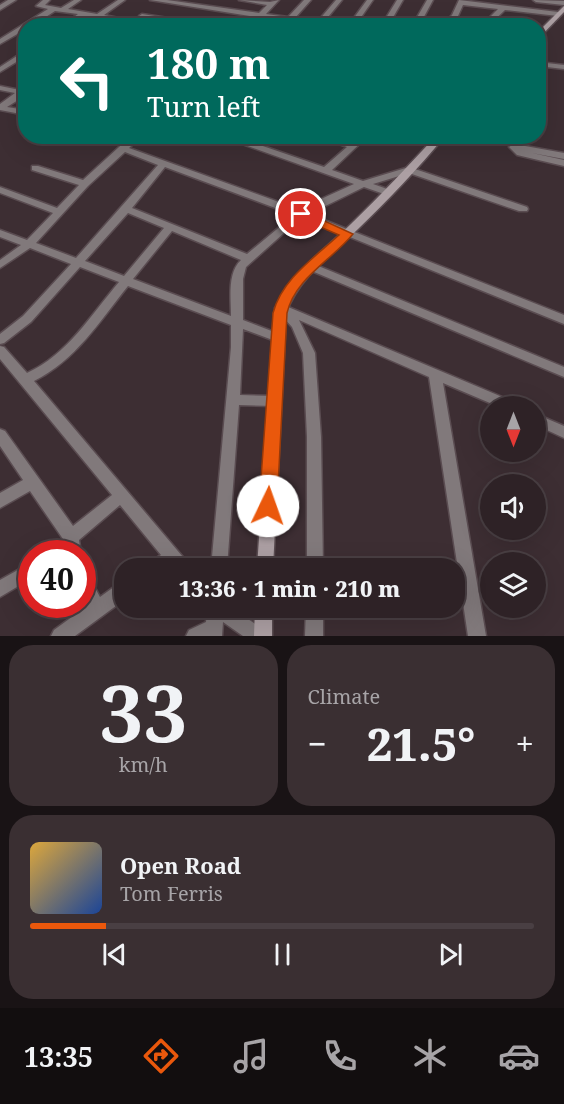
<!DOCTYPE html>
<meta charset="utf-8">
<style>
:root{--surface:#2e2226;--page:#3a2f32;--text:#f1f3f6;--muted:#a7a4a7;--line:#493f43;--accent:#ea580c}
body{margin:0;font-family:"Noto Serif",serif;background:var(--page);color:var(--text);height:100vh;display:flex;flex-direction:column;font-size:22px;white-space:nowrap}
*{box-sizing:border-box;margin:0}
p{font-size:20px;color:var(--muted)}
.icon{flex:none;width:33px;height:33px;fill:none;stroke:currentColor;stroke-width:2;stroke-linecap:round;stroke-linejoin:round}
.map{position:relative;height:636px;overflow:hidden}
.panel{display:flex;flex-direction:column;gap:9px;padding:9px;background:#191315;flex:1}
.panel>*{flex:none}
.guide{position:absolute;left:18px;top:18px;width:528px;height:126px;border-radius:24px;box-shadow:0 6px 24px #0002,0 0 0 2px var(--line);background:#00695c;color:#fff;overflow:hidden}
.needle{width:39px;rotate:180deg}
.buttons{position:absolute;left:480px;top:396px;display:grid;gap:12px}
.buttons a{display:grid;place-items:center;width:66px;height:66px;border-radius:50%;background:var(--surface);box-shadow:0 6px 24px #0002,0 0 0 2px var(--line);font-size:30px}
.speed{position:absolute;left:18px;top:540px;display:flex;gap:12px;font-size:30px;font-weight:700;text-align:center}
.speed>*{display:grid;place-content:center;width:78px;height:78px;border-radius:50%;background:var(--surface);box-shadow:0 6px 24px #0002,0 0 0 2px var(--line);line-height:1}
.speed .limit{border:9px solid #d22;background:#fff;color:#111}
.pin{position:absolute;display:grid;place-items:center;width:51px;height:51px;color:#fff;margin:-26px;border:3px solid #fff;border-radius:50%;box-shadow:0 2px 6px #0007}
.me{position:absolute;width:66px;margin:-33px;rotate:3deg;stroke-linejoin:round;filter:drop-shadow(0 0 4px #0008)}
.turn{display:flex;align-items:center;gap:21px;height:126px;padding:0 30px;font-size:27px}
.turn .icon{width:78px;height:78px;stroke-width:2.5}
.turn b{display:block;font-size:42px;line-height:51px}
.big{font-size:45px;font-weight:800;line-height:1.1}
.panel .widget{flex:1;display:flex;flex-direction:column;justify-content:center;gap:9px;min-width:0;padding:0 21px;border-radius:24px;background:var(--page)}
.panel .dial{align-items:center;gap:0}
.dial b{font-size:78px;line-height:1}
.song{display:flex;align-items:center;gap:18px}
.cover{width:72px;height:72px;border-radius:9px;background:linear-gradient(135deg,hsl(40 70% 55%),hsl(220 70% 35%))}
.played{height:6px;border-radius:3px;background:linear-gradient(90deg,var(--accent) 15%,var(--line) 15%)}
.keys{display:flex;justify-content:space-around;direction:ltr}
.heat{display:flex;justify-content:space-between;align-items:center;font-size:33px;direction:ltr}
.panel .tiles{flex:1;display:grid;gap:9px;grid-template-columns:1fr 1fr}
.widget:last-child{grid-column:span 2}
.trip{position:absolute;left:114px;top:558px;width:351px;height:60px;border-radius:24px;background:var(--surface);box-shadow:0 6px 24px #0002,0 0 0 2px var(--line);font-weight:800;line-height:60px;text-align:center}
.tabs{display:flex;height:96px;justify-content:space-around;align-items:center;background:#120e0f;color:var(--muted)}
.tabs .icon{width:42px;height:42px}
.tabs .active{color:var(--accent)}
.tabs b{font-size:27px;color:var(--text)}
.map>svg:first-child{display:block}
.lines{fill:none;stroke-linecap:round;stroke-linejoin:round}
.street-casing{stroke:#5a4c51;stroke-width:3}
.secondary-casing{stroke:#5a4c51;stroke-width:3}
.street{fill:#81797b;fill-rule:evenodd}
.secondary{fill:#ac9fa3;fill-rule:evenodd}
.route{fill:#ea580c;stroke:#983908;stroke-width:1.5}
</style>
<div class="map">
<svg width="564" height="636" viewBox="0 0 564 636">
<rect width="100%" height="100%" fill="#3d2e33"/>
<g class="lines">
<defs>
<g id="street">
<polygon points="8,0 16,0 0,10 0,5"/>
<polygon points="43,0 50,0 45,5 61,8 74,0 81,0 68,9 97,14 118,0 125,0 104,15 138,22 135,24 85,16 70,26 62,26 78,14 55,11 32,26 26,26 26,29 0,44 0,39 48,9 36,6"/>
<polygon points="150,0 167,0 259,13 267,5 239,0 270,2 279,0 266,14 288,17 304,0 311,0 295,18 318,21 336,0 342,0 324,22 338,26 317,26 262,18 254,26 247,26 256,17"/>
<polygon points="367,0 373,0 355,26 348,26"/>
<polygon points="397,0 403,0 388,26 381,26"/>
<polygon points="427,0 433,0 419,26 412,26"/>
<polygon points="459,0 558,12 561,14 558,16 505,10 488,26 481,26 498,9 463,5 458,16 449,26 442,26 452,15"/>
<polygon points="533,0 564,1 564,5 536,2"/>
<polygon points="142,14 207,24 210,26 190,26 140,17 139,16"/>
<polygon points="26,50 26,56 0,72 0,67"/>
<polygon points="538,62 564,65 564,69 538,66"/>
<polygon points="0,86 20,90 26,87 26,95 7,107 26,110 26,115 0,110 0,104 15,93 0,90"/>
<path d="M131,136H141L129,148L301,210L310,204L354,184L220,136H234L324,167L347,147L319,136H333L352,143L358,136H368L332,170L363,181L409,167L527,207L528,209L527,211H519L409,173L373,184L390,190V194H384L364,187L309,214L564,315V324L303,218L294,224L246,267L243,279V320L282,335L284,338L278,342L243,329L240,395L274,396L279,397L281,401L279,405L274,406L239,405L227,568H211L231,347V325L128,286C100,321 75,361 34,381L188,563L190,568H172L170,566L167,568H146L148,563L161,555L120,505L79,540L81,554H48L50,549L63,539L30,491L0,508V493L23,480L0,446V429L5,431L73,526L112,495L0,359V346L4,347L27,373C67,355 91,315 119,282L80,267L31,322L4,343L0,344V334L23,316L71,264L30,248L0,268V260L21,245L0,237V230L27,240L53,213L0,193V187L57,208L79,185L32,170V166H38L83,180ZM125,152L158,165L76,258L36,243L88,186ZM165,167L294,215L247,254L132,208ZM128,213L164,228L124,276L85,261ZM172,231L241,260C227,273 231,298 231,316L133,279Z"/>
<polygon points="514,144 564,153 564,159 532,153 564,160 564,166 517,155 509,147"/>
<polygon points="311,263 564,367 564,377 307,269 305,267 307,265"/>
<polygon points="281,304 514,402 516,406 497,406 443,383 486,636 468,636 429,377 299,320 315,353 321,437 323,568 307,568 307,437 303,353 292,327 275,308"/>
<polygon points="536,414 564,426 564,438 536,425"/>
<polygon points="32,562 32,578 0,597 0,580"/>
<polygon points="82,573 88,575 100,597 118,584 124,582 124,600 75,636 51,636 54,630 87,606 82,598"/>
<polygon points="207,608 232,608 264,630 267,636 243,636 223,622 222,636 186,636 189,630 206,622"/>
<polygon points="306,608 323,608 323,636 305,636"/>
</g>
<g id="secondary">
<polygon points="564,6 564,12 538,39 538,32"/>
<path d="M436,136H445C418,169 387,201 357,230C330,256 299,277 286,313L273,568H257L274,313C289,273 323,252 352,223C381,195 408,166 436,136Z"/>
<polygon points="255,608 272,608 272,636 254,636"/>
</g>
</defs>
<!-- street casing -->
<use href="#street" class="street-casing"/>
<!-- secondary casing -->
<use href="#secondary" class="secondary-casing"/>
<!-- street -->
<use href="#street" class="street"/>
<!-- secondary -->
<use href="#secondary" class="secondary"/>
</g>
<!-- route -->
<path class="route" d="M297,212H305L353,234C331,261 295,278 287,313L277,506L274,511L268,514L262,511L259,506L273,313C282,279 314,258 339,235L297,217Z"/>
</svg>
<div class="buttons">
<a><svg class="needle" viewBox="-14 -14 28 28"><path d="M0-13l5 13h-10z" fill="#e53935"/><path d="M0 13l5-13h-10z" fill="#a7a4a7"/></svg></a>
<a><svg class="icon" aria-label="sound" viewBox="0 0 24 24"><path d="M4 9h4l5-4v14l-5-4H4zM17 9q2 3 0 6"/></svg></a>
<a><svg class="icon" aria-label="layers" viewBox="0 0 24 24"><path d="M12 4l9 5-9 5-9-5zM3 14l9 5 9-5"/></svg></a>
</div>
<div class="speed"><div class="limit">40</div></div>
<div class="pin" style="left:301px;top:214px;background:#d93025"><svg class="icon" aria-label="arrive" viewBox="0 0 24 24"><path d="M6 21V4h12l-3 4 3 4H6"/></svg></div>
<svg class="me" style="left:268px;top:506px" viewBox="-20 -20 40 40"><circle r="19" fill="#fff"/><path d="M0-13L10 11 0 6-10 11z" fill="#ea580c"/></svg>
<div class="trip">13:36 · 1 min · 210 m</div>
<div class="guide">
<div class="turn"><svg class="icon" aria-label="left" viewBox="0 0 24 24"><path d="M17 20v-9H6M10 6l-5 5 5 5"/></svg><div><b>180 m</b>Turn left</div></div>
</div>
</div>
<section class="panel">
<div class="tiles">
<div class="widget dial"><b>33</b><p>km/h</p></div>
<div class="widget"><p>Climate</p>
<div class="heat"><a>−</a><b class="big">21.5°</b><a>+</a></div>
</div>
<div class="widget">
<div class="song"><i class="cover"></i><div><b>Open Road</b><p>Tom Ferris</p></div></div>
<div class="played"></div>
<div class="keys"><svg class="icon" aria-label="previous" viewBox="0 0 24 24"><path d="M18 5L8 12l10 7zM5 5v14"/></svg><svg class="icon" aria-label="pause" viewBox="0 0 24 24"><path d="M8 5v14M16 5v14"/></svg><svg class="icon" aria-label="next" viewBox="0 0 24 24"><path d="M6 5l10 7-10 7zM19 5v14"/></svg></div>
</div>
</div>
</section>
<nav class="tabs">
<b>13:35</b>
<svg class="icon active" aria-label="directions" viewBox="0 0 24 24"><path d="M12 3l9 9-9 9-9-9zM9 14v-3h6M13 9l2 2-2 2"/></svg>
<svg class="icon" aria-label="music" viewBox="0 0 24 24"><path d="M9 18V5l10-2v13"/><circle cx="6" cy="18" r="3"/><circle cx="16" cy="16" r="3"/></svg>
<svg class="icon" aria-label="phone" viewBox="0 0 24 24"><path d="M5 4h4l2 5-3 2q2 4 5 5l2-3 5 2v4C11 20 4 13 5 4z"/></svg>
<svg class="icon" aria-label="climate" viewBox="0 0 24 24"><path d="M12 3v18M4 7l16 10M4 17L20 7"/></svg>
<svg class="icon" aria-label="car" viewBox="0 0 24 24"><path d="M5 17H2v-5l4-1 3-4h7l3 4 3 1v5h-3M9 17h6M6 11h13"/><circle cx="7" cy="17" r="2"/><circle cx="17" cy="17" r="2"/></svg>
</nav>
